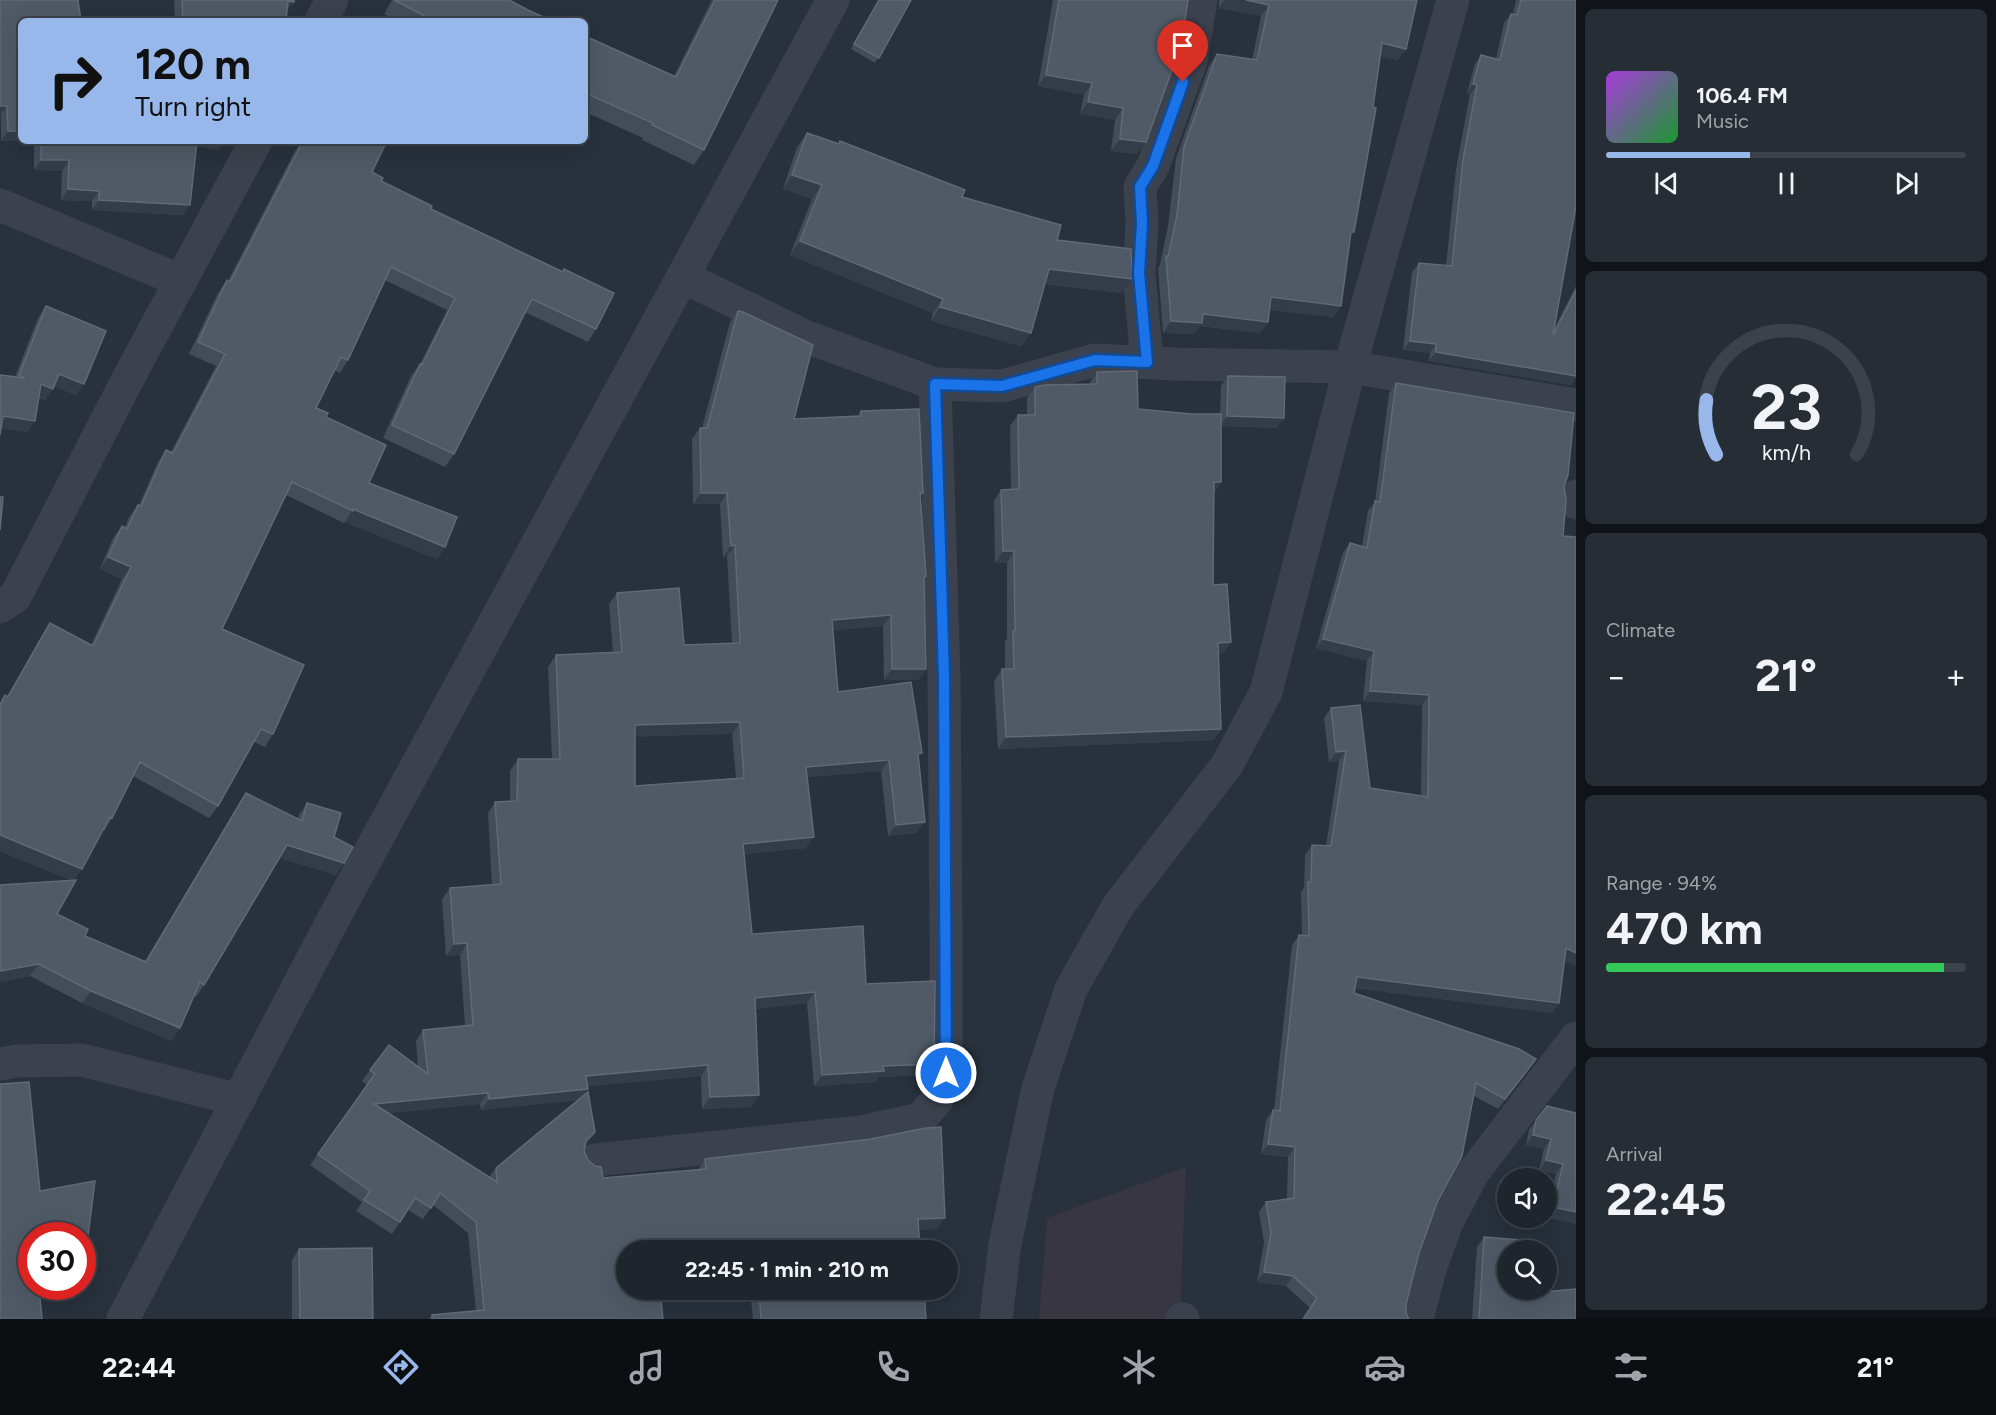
<!DOCTYPE html>
<meta charset="utf-8">
<style>
:root{--surface:#1e252d;--page:#262d35;--text:#f1f3f6;--muted:#a1a5aa;--line:#3c4249;--accent:#98b8ec}
body{margin:0;font-family:Figtree,sans-serif;background:var(--page);color:var(--text);height:100vh;display:flex;flex-direction:column;font-size:22px;white-space:nowrap}
*{box-sizing:border-box;margin:0}
p{font-size:20px;color:var(--muted)}
.icon{flex:none;width:33px;height:33px;fill:none;stroke:currentColor;stroke-width:2;stroke-linecap:round;stroke-linejoin:round}
.map{position:relative;flex:1;overflow:hidden}
.drawer{display:flex;flex-direction:column;gap:9px;padding:9px;background:#101419;width:420px}
.drawer>*{flex:none}
.guide{position:absolute;left:18px;top:18px;width:570px;height:126px;border-radius:9px;box-shadow:0 6px 24px #0002,0 0 0 2px var(--line);background:#98b8ec;color:#111;overflow:hidden}
.controls{position:absolute;left:1497px;top:1168px;display:grid;gap:12px}
.controls a{display:grid;place-items:center;width:60px;height:60px;border-radius:50%;background:var(--surface);box-shadow:0 6px 24px #0002,0 0 0 2px var(--line);font-size:30px}
.speed{position:absolute;left:18px;top:1222px;display:flex;gap:12px;font-size:30px;font-weight:700;text-align:center}
.speed>*{display:grid;place-content:center;width:78px;height:78px;border-radius:50%;background:var(--surface);box-shadow:0 6px 24px #0002,0 0 0 2px var(--line);line-height:1}
.speed .limit{border:9px solid #d22;background:#fff;color:#111}
.pin{position:absolute;display:grid;place-items:center;width:51px;height:51px;color:#fff;margin:-62px -26px;border-radius:50% 50% 50% 0;rotate:-45deg;box-shadow:0 0 6px #0007}
.pin .icon{rotate:45deg}
.me{position:absolute;width:66px;margin:-33px;rotate:0deg;stroke-linejoin:round;filter:drop-shadow(0 0 4px #0008)}
.turn{display:flex;align-items:center;gap:21px;height:126px;padding:0 18px;font-size:27px}
.turn .icon{width:78px;height:78px;stroke-width:2.5}
.turn b{display:block;font-size:42px;line-height:51px}
.big{font-size:45px;font-weight:700;line-height:1.1}
.drawer .widget{flex:1;display:flex;flex-direction:column;justify-content:center;gap:9px;min-width:0;padding:0 21px;border-radius:9px;background:var(--page)}
.drawer .dial{align-items:center;gap:0}
.dial svg{height:156px;overflow:visible;fill:none;stroke:var(--line);stroke-width:7;stroke-linecap:round;text-anchor:middle}
.dial text{fill:var(--text);stroke:none}
.song{display:flex;align-items:center;gap:18px}
.cover{width:72px;height:72px;border-radius:9px;background:linear-gradient(135deg,hsl(280 70% 55%),hsl(130 70% 35%))}
.played{height:6px;border-radius:3px;background:linear-gradient(90deg,var(--accent) 40%,var(--line) 40%)}
.keys{display:flex;justify-content:space-around;direction:ltr}
.heat{display:flex;justify-content:space-between;align-items:center;font-size:33px;direction:ltr}
.charge{height:9px;border-radius:4px;background:linear-gradient(90deg,#34c759 94%,var(--line) 0)}
.trip{position:absolute;left:616px;top:1240px;width:342px;height:60px;border-radius:30px;background:var(--surface);box-shadow:0 6px 24px #0002,0 0 0 2px var(--line);font-weight:700;line-height:60px;text-align:center}
.dock{display:flex;height:96px;justify-content:space-around;align-items:center;background:#0c0f12;color:var(--muted)}
.dock .icon{width:42px;height:42px}
.dock .on{color:var(--accent)}
.dock b{font-size:27px;color:var(--text)}
main{display:flex;flex:1;min-height:0}
.map>svg:first-child{display:block}
.medical{fill:#373641}
.lines{fill:none;stroke-linecap:round;stroke-linejoin:round}
.minor{stroke:#3b424d;stroke-width:33}
.wall{fill:#434d5a;fill-rule:evenodd}
.shaded-wall{fill:#333d49}
.building{fill:#4f5a66;stroke:#606975;stroke-width:1.5;fill-rule:evenodd}
.route-casing{stroke:#114b97;stroke-width:15}
.route{stroke:#1a73e8;stroke-width:10}
</style>
<main>
<div class="map">
<svg width="1576" height="1319" viewBox="0 0 1576 1319">
<rect width="100%" height="100%" fill="#28313c"/>
<!-- medical -->
<polygon class="medical" points="1186,1167 1180,1319 1039,1319 1047,1218"/>
<g class="lines">
<!-- minor -->
<g class="minor">
<polyline points="321,21 332,0"/>
<polyline points="0,205 181,281"/>
<polyline points="683,277 807,337 935,384 1002,386 1095,360 1175,364 1350,367 1576,405"/>
<polyline points="1147,362 1139,273 1142,223 1140,187 1153,166 1191,61 1201,0"/>
<polyline points="1576,496 1576,503"/>
<polyline points="0,607 15,597 130,375 256,141"/>
<polyline points="0,1064 17,1061 82,1060 239,1100"/>
<polyline points="595,1160 861,1132 921,1119 938,1098 946,1073 946,938 944,677 935,384"/>
<polyline points="123,1319 335,916 833,0"/>
<polyline points="996,1319 1005,1244 1038,1088 1071,989 1118,906 1227,765 1266,692 1350,367 1453,0"/>
<polyline points="1182,1319 1183,1319"/>
<polyline points="1417,1319 1430,1269 1447,1222 1473,1173 1576,1038"/>
</g>
</g>
<!-- wall -->
<g class="wall">
<polygon points="0,0 21,141 224,141 218,150 196,146 183,215 92,210 92,201 61,200 62,171 34,170 34,141 1,141"/>
<polygon points="174,0 294,0 287,12 286,21 175,21"/>
<polygon points="392,0 509,0 528,10 552,21 397,21 384,14"/>
<polygon points="712,0 778,0 704,150 694,165 642,140 643,138 585,112 585,36 674,76"/>
<polygon points="879,0 911,0 875,63 851,49"/>
<polygon points="1053,0 1188,0 1137,154 1111,151 1115,120 1080,114 1084,95 1038,86"/>
<polygon points="1219,0 1417,0 1406,49 1397,60 1380,56 1350,239 1341,306 1333,317 1269,310 1268,322 1260,333 1200,326 1194,334 1163,333 1158,268 1160,265 1168,226 1176,158 1209,66 1217,54 1252,60 1261,16 1219,8"/>
<polygon points="1516,0 1576,0 1554,329 1576,286 1576,377 1571,385 1429,361 1430,353 1403,350 1412,272 1419,263 1446,265 1456,169 1470,94 1467,93 1475,64 1481,55 1496,59 1504,23 1511,14 1513,14"/>
<polygon points="807,133 838,144 840,141 1057,240 1132,279 1122,293 1045,284 1031,333 1021,346 931,321 933,313 790,255 812,199 783,189 797,147"/>
<polygon points="302,141 387,141 372,172 381,181 431,209 596,329 588,342 525,312 454,454 445,467 383,438 411,376 420,364 447,310 385,280 348,360 340,373 334,370 316,408 326,417 369,483 445,547 437,559 345,522 344,523 286,495 222,629 273,734 265,747 254,742 218,806 209,818 133,776 112,818 104,831 103,830 74,880 57,914 85,936 145,961 238,805 246,793 298,819 299,815 307,803 334,837 336,875 280,858 204,985 196,997 194,996 180,1028 171,1041 82,1003 30,976 0,982 0,885 71,880 0,851 0,703 5,695 7,696 42,635 50,623 91,645 122,579 100,569 113,538 122,526 125,527 129,517 138,505 139,505 158,462 166,450 171,452 216,366 189,354 218,293 227,280 228,281 295,151"/>
<polygon points="46,306 76,395 54,386 45,400 39,398 27,432 1,428 0,375 15,377 38,318"/>
<path d="M738,311L794,419L857,416L861,411L923,493L920,497L926,576L924,579L926,669L918,680H884L883,626L833,630L838,692L919,759L917,833L888,836L881,771L808,777L806,848L744,854L752,934L866,984L926,1075L879,1077L876,1082L814,1086L807,1003L756,1009L759,1095L751,1107L702,1109L701,1076L588,1086V1089L582,1097L595,1132L585,1145L584,1151L588,1160L603,1178L698,1170L705,1159L937,1229L918,1230L920,1251H627L663,1319H429L432,1315L476,1311L468,1233L433,1205L423,1219L408,1210L392,1234L356,1211L362,1202L310,1165L367,1085L362,1081L370,1070L418,1067L416,1041L423,1030L465,1026L460,955L446,956L442,899L450,888L492,885L488,813L495,802L510,801V771L518,759H552L548,667L556,655L613,652L609,604L617,593L684,645L732,643L727,556L723,557L720,504H693L692,439L700,428H702L730,322ZM732,734L736,778L635,786V736ZM578,1100L496,1168L489,1177L388,1113L480,1104L481,1110Z"/>
<polygon points="1097,372 1138,409 1191,414 1220,414 1221,386 1228,376 1277,428 1221,426 1221,482 1214,493 1213,585 1231,642 1223,653 1218,654 1221,729 1213,740 998,749 994,681 1002,669 1005,669 1005,642 1007,638 1007,563 995,563 994,501 1001,490 1011,489 1010,426 1018,415 1027,415 1027,398 1035,387 1089,384"/>
<polygon points="1396,383 1564,486 1563,536 1576,537 1576,966 1565,961 1559,1003 1552,1013 1355,988 1354,993 1529,1069 1498,1109 1474,1096 1310,1308 1286,1286 1257,1282 1264,1243 1259,1212 1266,1202 1287,1199 1288,1157 1261,1154 1266,1120 1273,1110 1274,1110 1292,945 1299,935 1302,935 1301,892 1304,888 1305,855 1312,845 1326,846 1339,761 1329,762 1324,718 1331,708 1370,788 1421,796 1422,705 1363,701 1367,661 1316,648 1343,553 1350,543 1362,546 1368,511 1375,502 1389,393"/>
<polygon points="1547,1106 1576,1113 1576,1224 1546,1217 1556,1174 1539,1170 1544,1149 1526,1145 1529,1130"/>
<polygon points="1484,1237 1517,1294 1576,1319 1472,1319 1477,1247"/>
<polygon points="299,1249 373,1319 292,1319 292,1260"/>
<polygon points="750,1290 924,1290 926,1319 753,1319"/>
</g>
<!-- shaded-wall -->
<g class="shaded-wall">
<polygon points="1224,0 1246,0 1269,5 1261,16 1219,8"/>
<polygon points="288,1 294,2 287,12"/>
<polygon points="1382,43 1406,49 1397,60 1374,55"/>
<polygon points="1046,75 1092,83 1084,95 1038,86"/>
<polygon points="1473,84 1477,85 1470,94 1467,93"/>
<polygon points="1088,102 1123,108 1115,120 1080,114"/>
<polygon points="0,106 7,106 0,116"/>
<polygon points="8,131 21,131 21,141 34,141 1,141"/>
<polygon points="1120,139 1146,142 1137,154 1111,151"/>
<polygon points="193,141 224,141 218,150 190,145"/>
<polygon points="41,160 69,160 62,171 34,170"/>
<polygon points="792,175 822,185 812,199 783,189"/>
<polygon points="68,189 99,191 92,201 61,200"/>
<polygon points="99,200 190,205 183,215 92,210"/>
<polygon points="800,241 943,299 933,313 790,255"/>
<polygon points="1049,269 1132,279 1122,293 1039,283"/>
<polygon points="1271,297 1341,306 1333,317 1262,309"/>
<polygon points="940,307 1031,333 1021,346 931,321"/>
<polygon points="1203,314 1268,322 1260,333 1200,326 1194,334 1163,333 1171,321"/>
<polygon points="1410,341 1436,344 1430,353 1403,350"/>
<polygon points="1436,352 1576,376 1576,377 1571,385 1429,361"/>
<polygon points="59,374 84,384 76,395 51,385"/>
<polygon points="41,384 53,389 45,400 33,395"/>
<polygon points="3,416 35,421 27,432 0,428"/>
<polygon points="1227,416 1284,418 1277,428 1220,426"/>
<polygon points="1214,482 1221,482 1213,493"/>
<polygon points="701,493 727,493 720,504 693,504"/>
<polygon points="353,509 445,547 437,559 345,522"/>
<polygon points="735,545 727,556 723,557 731,546"/>
<polygon points="1003,551 1014,551 1007,563 995,563"/>
<polygon points="108,557 131,567 122,579 100,569"/>
<polygon points="891,615 883,626 825,631 832,620"/>
<polygon points="1323,639 1374,651 1367,661 1316,648"/>
<polygon points="1231,642 1223,653 1210,654 1218,643"/>
<polygon points="892,669 926,669 918,680 884,680"/>
<polygon points="1370,691 1429,695 1422,705 1363,701"/>
<polygon points="740,722 732,734 627,737 635,725"/>
<polygon points="1221,729 1213,740 998,749 1006,737"/>
<polygon points="1346,751 1339,761 1329,762 1336,752"/>
<polygon points="889,760 881,771 799,778 806,767"/>
<polygon points="925,822 917,833 888,836 896,825"/>
<polygon points="0,835 82,869 73,881 0,851"/>
<polygon points="814,837 806,848 736,855 743,844"/>
<polygon points="287,845 344,863 336,875 279,858"/>
<polygon points="467,943 460,955 446,956 454,944"/>
<polygon points="1566,948 1576,953 1576,966 1559,958"/>
<polygon points="39,964 30,976 0,982 0,971"/>
<polygon points="1357,977 1559,1003 1552,1013 1350,987"/>
<polygon points="91,991 180,1028 171,1041 82,1003"/>
<polygon points="815,992 807,1003 747,1010 755,998"/>
<polygon points="934,1064 926,1075 879,1077 876,1082 814,1086 822,1075 883,1066"/>
<polygon points="708,1065 701,1076 578,1087 586,1076"/>
<polygon points="588,1089 580,1100 481,1110 489,1099"/>
<polygon points="488,1093 480,1104 366,1115 374,1104"/>
<polygon points="759,1095 751,1107 702,1109 710,1097"/>
<polygon points="595,1132 587,1143 578,1152 586,1141"/>
<polygon points="1533,1135 1551,1139 1544,1149 1526,1145"/>
<polygon points="1268,1144 1295,1147 1288,1157 1261,1154"/>
<polygon points="1546,1160 1563,1164 1556,1174 1539,1170"/>
<polygon points="1553,1207 1576,1212 1576,1224 1546,1217"/>
<polygon points="945,1218 937,1229 910,1230 918,1219"/>
<polygon points="1264,1272 1293,1276 1286,1286 1257,1282"/>
</g>
<!-- building -->
<g class="building">
<polygon points="0,0 78,0 81,21 21,21 21,131 8,131 7,106 0,106"/>
<polygon points="182,0 294,0 294,2 288,1 286,21 183,21"/>
<polygon points="394,0 509,0 528,10 552,21 434,21"/>
<polygon points="715,0 778,0 704,150 652,125 653,123 585,93 585,36 676,77"/>
<polygon points="879,0 911,0 879,58 854,44"/>
<polygon points="1059,0 1188,0 1181,45 1146,142 1120,139 1123,108 1088,102 1092,83 1046,75"/>
<polygon points="1246,0 1417,0 1406,49 1382,43 1373,107 1376,108 1354,232 1351,232 1341,306 1271,297 1268,322 1203,314 1202,323 1171,321 1166,256 1168,257 1177,215 1184,147 1217,54 1257,60 1269,5"/>
<polygon points="1521,0 1576,0 1576,206 1553,335 1576,290 1576,376 1436,352 1436,344 1410,341 1419,263 1452,266 1463,160 1477,85 1473,84 1481,55 1500,60 1511,14 1517,15"/>
<polygon points="807,133 839,144 840,141 965,190 962,197 1061,225 1057,240 1131,249 1132,279 1049,269 1031,333 940,307 943,299 800,241 822,185 792,175"/>
<polygon points="41,141 197,141 190,205 99,200 99,191 68,189 69,160 41,160"/>
<polygon points="303,141 387,141 372,172 383,178 381,181 432,206 431,209 563,272 564,269 614,293 596,329 532,299 454,454 392,425 420,364 422,365 455,298 391,267 348,360 341,357 316,408 328,413 326,417 386,445 369,483 457,517 445,547 353,509 353,511 292,482 222,629 304,665 273,734 261,729 218,806 140,762 112,818 110,817 82,869 0,835 0,705 5,695 8,697 50,623 93,646 131,567 108,557 122,526 127,529 138,505 141,506 166,450 173,453 225,354 198,342 227,280 230,282"/>
<polygon points="46,306 106,331 84,384 59,374 53,389 41,384 35,421 3,416 0,435 0,375 25,378 19,375"/>
<path d="M738,311L743,312L813,345L794,419L861,416V411L919,409L923,493H920L926,576L924,577L926,669H892L891,615L832,620L838,692L911,682L922,753L918,754L925,822L896,825L889,760L806,767L814,837L743,844L752,934L863,926L866,984L935,981L934,1064L883,1066L884,1071L822,1075L815,992L755,998L759,1095L710,1097L708,1065L586,1076L588,1089L489,1099L488,1093L374,1104L497,1182L496,1168L588,1092L595,1132L586,1141L584,1151L588,1160L595,1166L601,1167L603,1178L706,1169L705,1159L871,1139L926,1128L941,1127L945,1218L918,1219L920,1251H756V1250L742,1251H627V1290H660L663,1319H432V1315L484,1310L476,1222L440,1193L431,1208L415,1198L400,1222L364,1200L370,1191L318,1154L375,1074L370,1070L389,1045L428,1074L423,1030L473,1025L467,943L454,944L450,888L501,884L495,802L517,801L518,759H560L556,655L622,652L617,593L679,588L684,645L740,643L735,545L731,546L727,493H701L700,428H707ZM740,722L744,778L635,786V725Z"/>
<polygon points="1137,371 1138,409 1191,414 1221,414 1221,482 1214,482 1213,585 1227,584 1231,642 1218,643 1221,729 1006,737 1002,669 1014,669 1013,631 1015,631 1014,551 1003,551 1001,490 1019,489 1018,415 1035,415 1035,387 1045,385 1097,384 1097,372"/>
<polygon points="1228,376 1285,377 1284,418 1227,416"/>
<polygon points="1396,383 1574,413 1568,475 1564,486 1566,500 1563,536 1576,537 1576,953 1566,948 1559,1003 1357,977 1354,993 1519,1049 1536,1059 1505,1099 1476,1083 1462,1156 1437,1203 1419,1253 1406,1304 1406,1313 1409,1319 1303,1319 1317,1298 1293,1276 1264,1272 1271,1233 1266,1202 1294,1198 1295,1147 1268,1144 1273,1110 1280,1111 1299,935 1309,936 1308,882 1311,882 1312,845 1331,846 1346,751 1336,752 1331,708 1360,705 1370,788 1428,797 1429,695 1370,691 1374,651 1323,639 1350,543 1367,548 1375,501 1380,502"/>
<polygon points="0,497 3,497 0,530"/>
<polygon points="246,793 302,821 307,803 341,813 334,837 353,847 344,863 287,845 204,985 200,982 180,1028 91,991 39,964 0,971 0,885 76,880 57,914 88,929 85,936 146,962"/>
<polygon points="29,1082 40,1191 95,1181 85,1259 82,1259 82,1236 32,1236 32,1287 39,1287 42,1319 0,1319 0,1084"/>
<polygon points="1547,1106 1576,1113 1576,1212 1553,1207 1563,1164 1546,1160 1551,1139 1533,1135 1536,1120"/>
<polygon points="1484,1237 1521,1240 1521,1251 1508,1251 1508,1290 1518,1290 1517,1294 1576,1289 1576,1319 1479,1319"/>
<polygon points="372,1248 373,1319 300,1319 299,1249"/>
<polygon points="759,1290 924,1290 926,1319 761,1319"/>
</g>
<g class="lines">
<defs>
<polyline id="route" points="946,1073 944,677 935,384 1002,386 1095,360 1147,362 1139,273 1142,223 1140,187 1153,166 1183,82"/>
</defs>
<!-- route casing -->
<use href="#route" class="route-casing"/>
<!-- route -->
<use href="#route" class="route"/>
</g>
</svg>
<div class="controls">
<a><svg class="icon" aria-label="sound" viewBox="0 0 24 24"><path d="M4 9h4l5-4v14l-5-4H4zM17 9q2 3 0 6"/></svg></a>
<a><svg class="icon" aria-label="search" viewBox="0 0 24 24"><circle cx="10" cy="10" r="6"/><path d="M15 15l6 6"/></svg></a>
</div>
<div class="speed"><div class="limit">30</div></div>
<div class="pin" style="left:1183px;top:82px;background:#d93025"><svg class="icon" aria-label="arrive" viewBox="0 0 24 24"><path d="M6 21V4h12l-3 4 3 4H6"/></svg></div>
<svg class="me" style="left:946px;top:1073px" viewBox="-20 -20 40 40"><circle r="17" fill="#1a73e8" stroke="#fff" stroke-width="3"/><path d="M0-11L8 9 0 5-8 9z" fill="#fff"/></svg>
<div class="trip">22:45 · 1 min · 210 m</div>
<div class="guide">
<div class="turn"><svg class="icon" aria-label="right" viewBox="0 0 24 24"><path d="M7 20v-9h11M14 6l5 5-5 5"/></svg><div><b>120 m</b>Turn right</div></div>
</div>
</div>
<section class="drawer">
<div class="widget">
<div class="song"><i class="cover"></i><div><b>106.4 FM</b><p>Music</p></div></div>
<div class="played"></div>
<div class="keys"><svg class="icon" aria-label="previous" viewBox="0 0 24 24"><path d="M18 5L8 12l10 7zM5 5v14"/></svg><svg class="icon" aria-label="pause" viewBox="0 0 24 24"><path d="M8 5v14M16 5v14"/></svg><svg class="icon" aria-label="next" viewBox="0 0 24 24"><path d="M6 5l10 7-10 7zM19 5v14"/></svg></div>
</div>
<div class="widget dial"><svg viewBox="0 0 100 80">
<path d="M14 69A42 42 0 1 1 86 69"/>
<path d="M14 69A42 42 0 0 1 9 41" stroke="#98b8ec"/>
<text x="50" y="56" font-size="32" font-weight="700">23</text>
<text x="50" y="72" font-size="11">km/h</text>
</svg></div>
<div class="widget"><p>Climate</p>
<div class="heat"><a>−</a><b class="big">21°</b><a>+</a></div>
</div>
<div class="widget"><p>Range · 94%</p><b class="big">470 km</b><div class="charge"></div></div>
<div class="widget"><p>Arrival</p><b class="big">22:45</b></div>
</section>
</main>
<nav class="dock">
<b>22:44</b>
<svg class="icon on" aria-label="directions" viewBox="0 0 24 24"><path d="M12 3l9 9-9 9-9-9zM9 14v-3h6M13 9l2 2-2 2"/></svg>
<svg class="icon" aria-label="music" viewBox="0 0 24 24"><path d="M9 18V5l10-2v13"/><circle cx="6" cy="18" r="3"/><circle cx="16" cy="16" r="3"/></svg>
<svg class="icon" aria-label="phone" viewBox="0 0 24 24"><path d="M5 4h4l2 5-3 2q2 4 5 5l2-3 5 2v4C11 20 4 13 5 4z"/></svg>
<svg class="icon" aria-label="climate" viewBox="0 0 24 24"><path d="M12 3v18M4 7l16 10M4 17L20 7"/></svg>
<svg class="icon" aria-label="car" viewBox="0 0 24 24"><path d="M5 17H2v-5l4-1 3-4h7l3 4 3 1v5h-3M9 17h6M6 11h13"/><circle cx="7" cy="17" r="2"/><circle cx="17" cy="17" r="2"/></svg>
<svg class="icon" aria-label="filters" viewBox="0 0 24 24"><path d="M4 7h16M4 17h16"/><circle cx="9" cy="7" r="2"/><circle cx="15" cy="17" r="2"/></svg>
<b>21°</b>
</nav>
